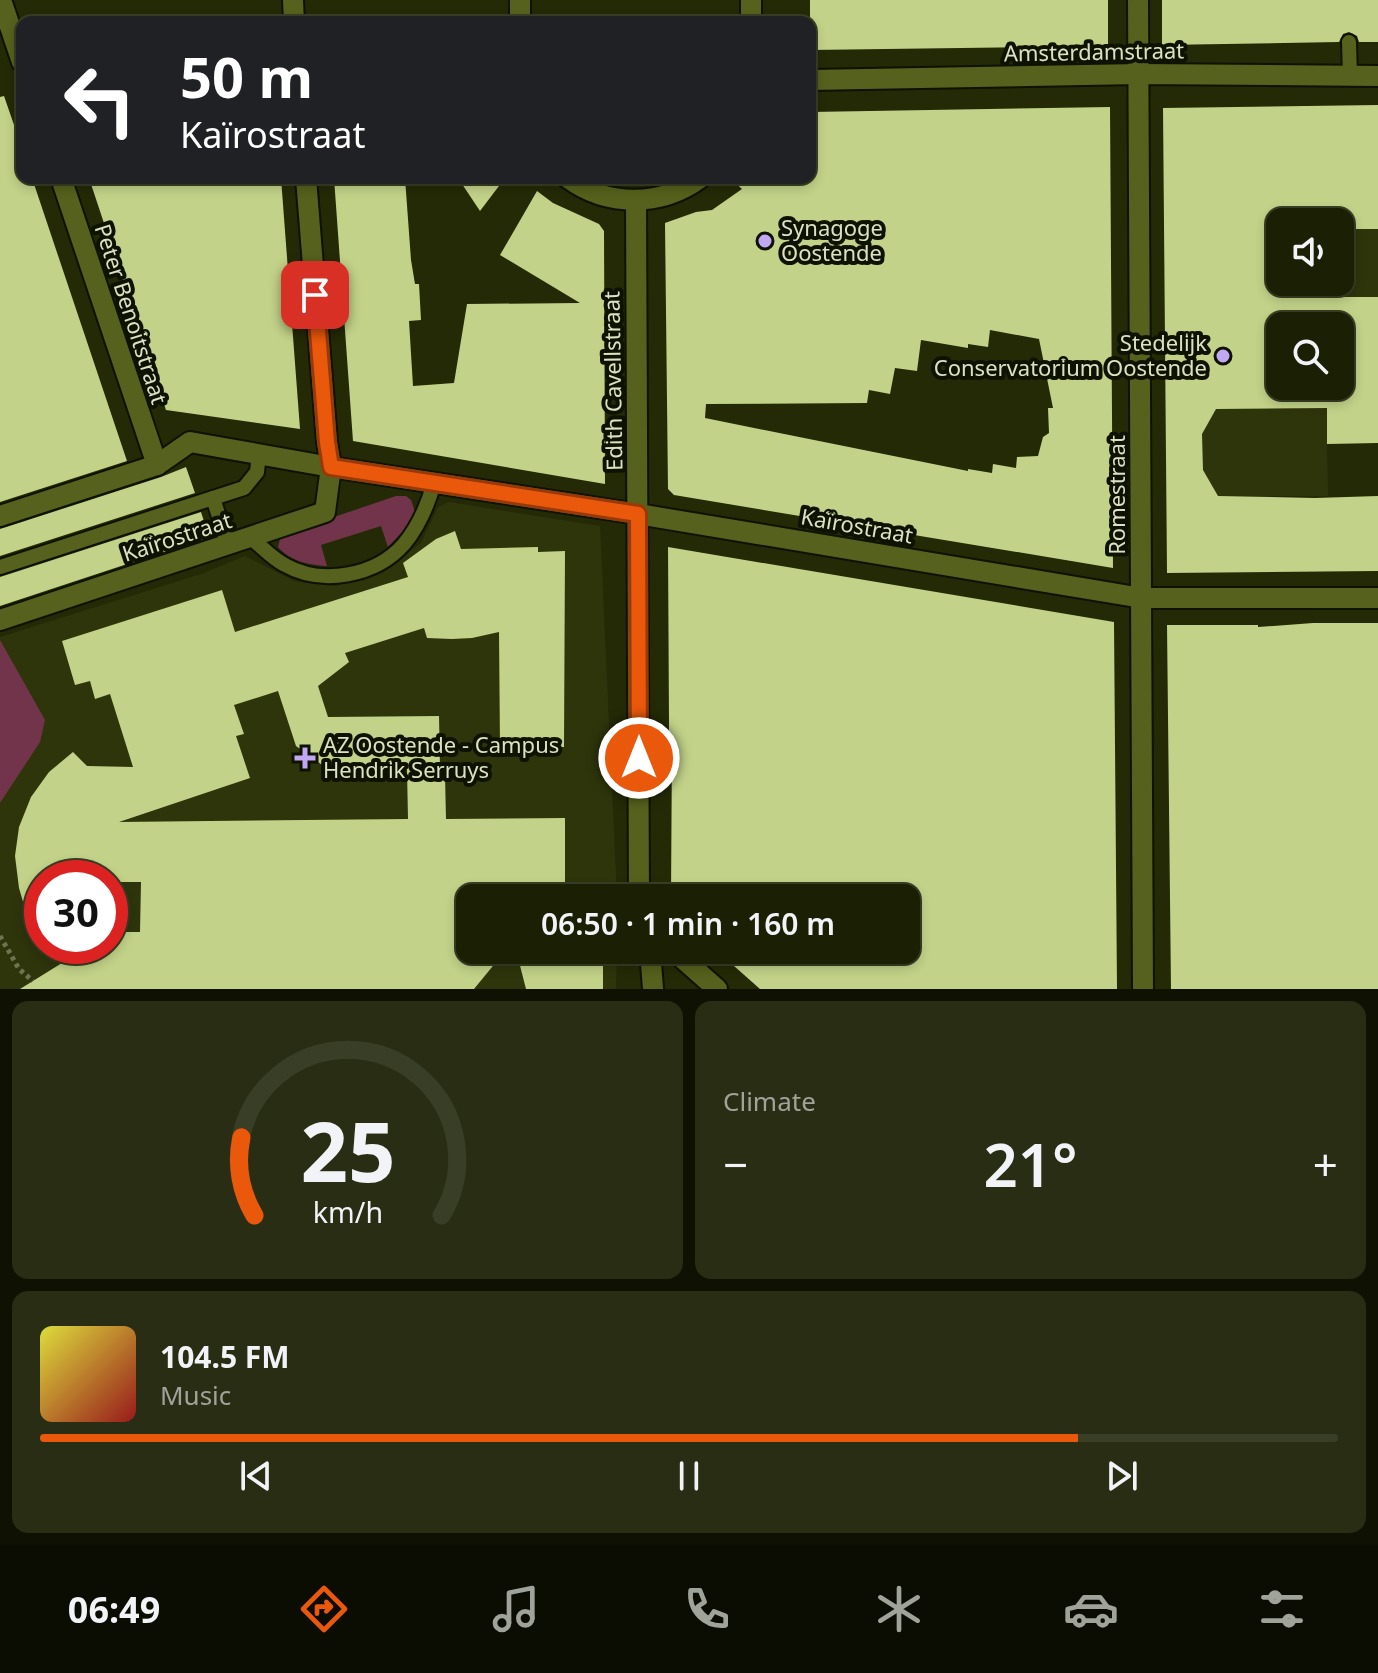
<!DOCTYPE html>
<meta charset="utf-8">
<style>
:root{--surface:#1b2004;--page:#282d13;--text:#f1f3f6;--muted:#a0a39a;--line:#393e26;--accent:#ea580c}
body{margin:0;font-family:"Noto Sans",sans-serif;background:var(--page);color:var(--text);height:100vh;display:flex;flex-direction:column;font-size:30px;white-space:nowrap}
*{box-sizing:border-box;margin:0}
p{font-size:26px;color:var(--muted)}
.icon{flex:none;width:44px;height:44px;fill:none;stroke:currentColor;stroke-width:2;stroke-linecap:round;stroke-linejoin:round}
.map{position:relative;height:989px;overflow:hidden}
.panel{display:flex;flex-direction:column;gap:12px;padding:12px;background:#0f1202;flex:1}
.panel>*{flex:none}
.guide{position:absolute;left:16px;top:16px;width:800px;height:168px;border-radius:16px;box-shadow:0 4px 12px #0003,0 0 0 2px var(--line);background:#202124;color:#fff;overflow:hidden}
.controls{position:absolute;left:1266px;top:208px;display:grid;gap:16px}
.controls a{display:grid;place-items:center;width:88px;height:88px;border-radius:16px;background:var(--surface);box-shadow:0 4px 12px #0003,0 0 0 2px var(--line);font-size:40px}
.speed{position:absolute;left:24px;top:860px;display:flex;gap:16px;font-size:40px;font-weight:700;text-align:center}
.speed>*{display:grid;place-content:center;width:104px;height:104px;border-radius:50%;background:var(--surface);box-shadow:0 4px 12px #0003,0 0 0 2px var(--line);line-height:1}
.speed .limit{border:12px solid #d22;background:#fff;color:#111}
.pin{position:absolute;display:grid;place-items:center;width:68px;height:68px;color:#fff;margin:-34px;border-radius:16px;box-shadow:0 4px 12px #0006}
.me{position:absolute;width:88px;margin:-44px;rotate:0deg;stroke-linejoin:round;filter:drop-shadow(0 0 6px #0008)}
.turn{display:flex;align-items:center;gap:28px;height:168px;padding:0 32px;font-size:36px}
.turn .icon{width:104px;height:104px;stroke-width:2.5}
.turn b{display:block;font-size:56px;line-height:68px}
.big{font-size:60px;font-weight:600;line-height:1.1}
.panel .tile{flex:1;display:flex;flex-direction:column;justify-content:center;gap:12px;min-width:0;padding:0 28px;border-radius:16px;background:var(--page)}
.panel .dial{align-items:center;gap:0}
.dial svg{height:208px;overflow:visible;fill:none;stroke:var(--line);stroke-width:7;stroke-linecap:round;text-anchor:middle}
.dial text{fill:var(--text);stroke:none}
.song{display:flex;align-items:center;gap:24px}
.cover{width:96px;height:96px;border-radius:12px;background:linear-gradient(135deg,hsl(60 70% 55%),hsl(0 70% 35%))}
.played{height:8px;border-radius:4px;background:linear-gradient(90deg,var(--accent) 80%,var(--line) 80%)}
.keys{display:flex;justify-content:space-around;direction:ltr}
.heat{display:flex;justify-content:space-between;align-items:center;font-size:44px;direction:ltr}
.panel .tiles{flex:1;display:grid;gap:12px;grid-template-columns:1fr 1fr}
.tile:last-child{grid-column:span 2}
.trip{position:absolute;left:456px;top:884px;width:464px;height:80px;border-radius:16px;background:var(--surface);box-shadow:0 4px 12px #0003,0 0 0 2px var(--line);font-weight:600;line-height:80px;text-align:center}
.dock{display:flex;height:128px;justify-content:space-around;align-items:center;background:#0b0d02;color:var(--muted)}
.dock .icon{width:56px;height:56px}
.dock .current{color:var(--accent)}
.dock b{font-size:36px;color:var(--text)}
.map>svg:first-child{display:block}
.built{fill:#2e350b;fill-rule:evenodd}
.green{fill:#72344b}
.building{fill:#c2d288;fill-rule:evenodd}
.lines{fill:none;stroke-linecap:round;stroke-linejoin:round}
.service-casing{stroke:#0e1201;stroke-width:18}
.minor-casing{stroke:#0e1201;stroke-width:24}
.path{stroke:#6d7451;stroke-width:5;stroke-dasharray:4 4;stroke-linecap:butt}
.service{stroke:#55611c;stroke-width:14}
.minor{stroke:#55611c;stroke-width:20}
.route-casing{stroke:#983908;stroke-width:20}
.route{stroke:#ea580c;stroke-width:14}
.poi-dot{fill:#c0a8f3;stroke:#0e1200;stroke-width:3}
.labels{text-anchor:middle;stroke-width:8;stroke-linejoin:round;paint-order:stroke}
.street-label{font-size:22px;fill:#dae2c0;stroke:#0e1200}
.poi-label{font-size:22px;fill:#dae2c0;stroke:#0e1200;text-anchor:start}
</style>
<div class="map">
<svg width="1378" height="989" viewBox="0 0 1378 989">
<rect width="100%" height="100%" fill="#242a06"/>
<!-- built -->
<g class="built">
<path d="M1378,195V443L1327,444L1328,496H1166L1164,197ZM1280,222H1340V282H1280ZM1280,326H1340V386H1280Z"/>
<path d="M449,502L600,526L617,898H470V950H617L616,989H0V637L201,574L245,556L294,581L336,586L384,570L421,543L438,507ZM42,878H110V946H42Z"/>
</g>
<!-- green -->
<g class="green">
<path d="M396,496H406L411,500L415,512L406,528L388,547L381,526L321,545L327,566C309,565 290,561 278,547L281,535Z"/>
<polygon points="0,640 45,720 40,742 0,803"/>
</g>
<!-- building -->
<g class="building">
<polygon points="810,0 1108,0 1108,46 810,50"/>
<polygon points="1162,0 1378,0 1378,42 1359,42 1357,36 1349,32 1343,34 1339,42 1162,45"/>
<polygon points="4,96 22,148 22,178 32,178 127,461 0,502 0,97"/>
<path d="M1378,105V229H1340V222H1280V283H1287V297H1378V443L1327,444V408L1216,409L1202,434L1203,470L1218,496L1315,498L1378,496V571L1167,573L1163,108ZM1280,326H1340V386H1280Z"/>
<path d="M1110,107L1113,568L674,495L668,489L665,223L696,212L712,210L742,189L730,178H810V112ZM990,330L1039,339L1053,408H1048L1049,433L1043,437L1038,456L1017,457L1016,468L993,464L992,473L968,469V471L705,418L706,404L867,403L869,390L890,394L895,368L917,371L921,340L968,348V344L988,347Z"/>
<polygon points="89,178 281,178 300,429 166,410"/>
<polygon points="334,178 405,178 411,260 415,284 419,284 421,320 409,321 413,386 454,383 467,304 580,303 500,255 537,191 553,203 599,224 604,231 605,484 353,441"/>
<polygon points="458,178 505,178 480,211"/>
<polygon points="186,467 195,493 0,556 0,529 161,477"/>
<polygon points="201,512 209,537 0,606 0,577"/>
<path d="M455,531L461,549L538,547V552L565,551L564,747L500,748L499,632L472,638L452,639L427,638L424,628L345,653L349,662L318,686L328,717L439,716L440,768H443V776H445L446,819L565,818V882L470,883V950H506L474,989H20L62,963L50,946H110V932H140L141,882H110V878H42V945L36,946L19,888L15,856L19,827L31,797L49,772L73,752L87,766L133,767L110,694L95,699L90,681L75,685L62,641L222,590L235,632L408,577L403,563L436,539ZM278,691L296,746L329,770H407L408,819L119,822L250,778L236,736L244,734L234,705Z"/>
<polygon points="668,547 1114,622 1117,989 760,989 716,950 906,950 906,898 671,898 672,741 669,741 669,725"/>
<polygon points="1313,623 1378,623 1378,989 1171,989 1167,625 1258,625 1258,627"/>
<polygon points="516,950 603,950 603,989 526,989"/>
</g>
<g class="lines">
<defs>
<g id="service">
<polyline points="1349,42 1350,76"/>
<polyline points="213,498 228,545"/>
<path d="M251,538C262,547 273,559 285,565C322,586 376,576 404,544C419,526 428,504 434,483"/>
<polyline points="0,567 244,488 257,472 259,453"/>
</g>
<g id="minor">
<polyline points="1,0 22,62"/>
<polyline points="293,0 294,22"/>
<polyline points="520,0 520,22"/>
<polyline points="751,0 751,22"/>
<polyline points="1138,0 1143,989"/>
<polyline points="810,80 1140,74 1378,76"/>
<polyline points="61,178 157,465"/>
<path d="M568,178C607,207 661,207 700,178"/>
<polyline points="636,200 639,898"/>
<polyline points="0,516 157,465 190,442 331,467 638,514 1142,598 1378,598"/>
<polyline points="0,620 325,512 331,467 327,442 306,178"/>
<polyline points="650,950 653,989"/>
<polyline points="673,950 717,989"/>
</g>
</defs>
<!-- service casing -->
<use href="#service" class="service-casing"/>
<!-- minor casing -->
<use href="#minor" class="minor-casing"/>
<!-- path -->
<polyline class="path" points="0,936 19,969 33,981"/>
<!-- service -->
<use href="#service" class="service"/>
<!-- minor -->
<use href="#minor" class="minor"/>
</g>
<g class="lines">
<defs>
<polyline id="route" points="315,295 327,442 331,467 638,514 639,758"/>
</defs>
<!-- route casing -->
<use href="#route" class="route-casing"/>
<!-- route -->
<use href="#route" class="route"/>
</g>
<!-- markers -->
<g class="poi-dot">
<circle cx="765" cy="241" r="8"/>
<circle cx="1223" cy="356" r="8"/>
<path d="M301 746h8v8h8v8h-8v8h-8v-8h-8v-8h8z"/>
</g>
<g class="labels">
<!-- street labels -->
<g class="street-label">
<text transform="translate(1094 52) rotate(-1)" y="8">Amsterdamstraat</text>
<text transform="translate(131 314) rotate(72)" y="8">Peter Benoitstraat</text>
<text transform="translate(613 381) rotate(-91)" y="8">Edith Cavellstraat</text>
<text transform="translate(1117 495) rotate(-90)" y="8">Romestraat</text>
<text transform="translate(857 526) rotate(10)" y="8">Kaïrostraat</text>
<text transform="translate(177 537) rotate(-18)" y="8">Kaïrostraat</text>
</g>
<!-- poi labels -->
<g class="poi-label">
<text x="781" y="236">Synagoge<tspan x="781" dy="25">Oostende</tspan></text>
<text x="1207" y="351" text-anchor="end">Stedelijk<tspan x="1207" dy="25">Conservatorium Oostende</tspan></text>
<text x="323" y="753">AZ Oostende - Campus<tspan x="323" dy="25">Hendrik Serruys</tspan></text>
</g>
</g>
</svg>
<div class="controls">
<a><svg class="icon" aria-label="sound" viewBox="0 0 24 24"><path d="M4 9h4l5-4v14l-5-4H4zM17 9q2 3 0 6"/></svg></a>
<a><svg class="icon" aria-label="search" viewBox="0 0 24 24"><circle cx="10" cy="10" r="6"/><path d="M15 15l6 6"/></svg></a>
</div>
<div class="speed"><div class="limit">30</div></div>
<div class="pin" style="left:315px;top:295px;background:#d93025"><svg class="icon" aria-label="arrive" viewBox="0 0 24 24"><path d="M6 21V4h12l-3 4 3 4H6"/></svg></div>
<svg class="me" style="left:639px;top:758px" viewBox="-20 -20 40 40"><circle r="17" fill="#ea580c" stroke="#fff" stroke-width="3"/><path d="M0-11L8 9 0 5-8 9z" fill="#fff"/></svg>
<div class="trip">06:50 · 1 min · 160 m</div>
<div class="guide">
<div class="turn"><svg class="icon" aria-label="left" viewBox="0 0 24 24"><path d="M17 20v-9H6M10 6l-5 5 5 5"/></svg><div><b>50 m</b>Kaïrostraat</div></div>
</div>
</div>
<section class="panel">
<div class="tiles">
<div class="tile dial"><svg viewBox="0 0 100 80">
<path d="M14 69A42 42 0 1 1 86 69"/>
<path d="M14 69A42 42 0 0 1 9 39" stroke="#ea580c"/>
<text x="50" y="56" font-size="32" font-weight="700">25</text>
<text x="50" y="72" font-size="11">km/h</text>
</svg></div>
<div class="tile"><p>Climate</p>
<div class="heat"><a>−</a><b class="big">21°</b><a>+</a></div>
</div>
<div class="tile">
<div class="song"><i class="cover"></i><div><b>104.5 FM</b><p>Music</p></div></div>
<div class="played"></div>
<div class="keys"><svg class="icon" aria-label="previous" viewBox="0 0 24 24"><path d="M18 5L8 12l10 7zM5 5v14"/></svg><svg class="icon" aria-label="pause" viewBox="0 0 24 24"><path d="M8 5v14M16 5v14"/></svg><svg class="icon" aria-label="next" viewBox="0 0 24 24"><path d="M6 5l10 7-10 7zM19 5v14"/></svg></div>
</div>
</div>
</section>
<nav class="dock">
<b>06:49</b>
<svg class="icon current" aria-label="directions" viewBox="0 0 24 24"><path d="M12 3l9 9-9 9-9-9zM9 14v-3h6M13 9l2 2-2 2"/></svg>
<svg class="icon" aria-label="music" viewBox="0 0 24 24"><path d="M9 18V5l10-2v13"/><circle cx="6" cy="18" r="3"/><circle cx="16" cy="16" r="3"/></svg>
<svg class="icon" aria-label="phone" viewBox="0 0 24 24"><path d="M5 4h4l2 5-3 2q2 4 5 5l2-3 5 2v4C11 20 4 13 5 4z"/></svg>
<svg class="icon" aria-label="climate" viewBox="0 0 24 24"><path d="M12 3v18M4 7l16 10M4 17L20 7"/></svg>
<svg class="icon" aria-label="car" viewBox="0 0 24 24"><path d="M5 17H2v-5l4-1 3-4h7l3 4 3 1v5h-3M9 17h6M6 11h13"/><circle cx="7" cy="17" r="2"/><circle cx="17" cy="17" r="2"/></svg>
<svg class="icon" aria-label="filters" viewBox="0 0 24 24"><path d="M4 7h16M4 17h16"/><circle cx="9" cy="7" r="2"/><circle cx="15" cy="17" r="2"/></svg>
</nav>
